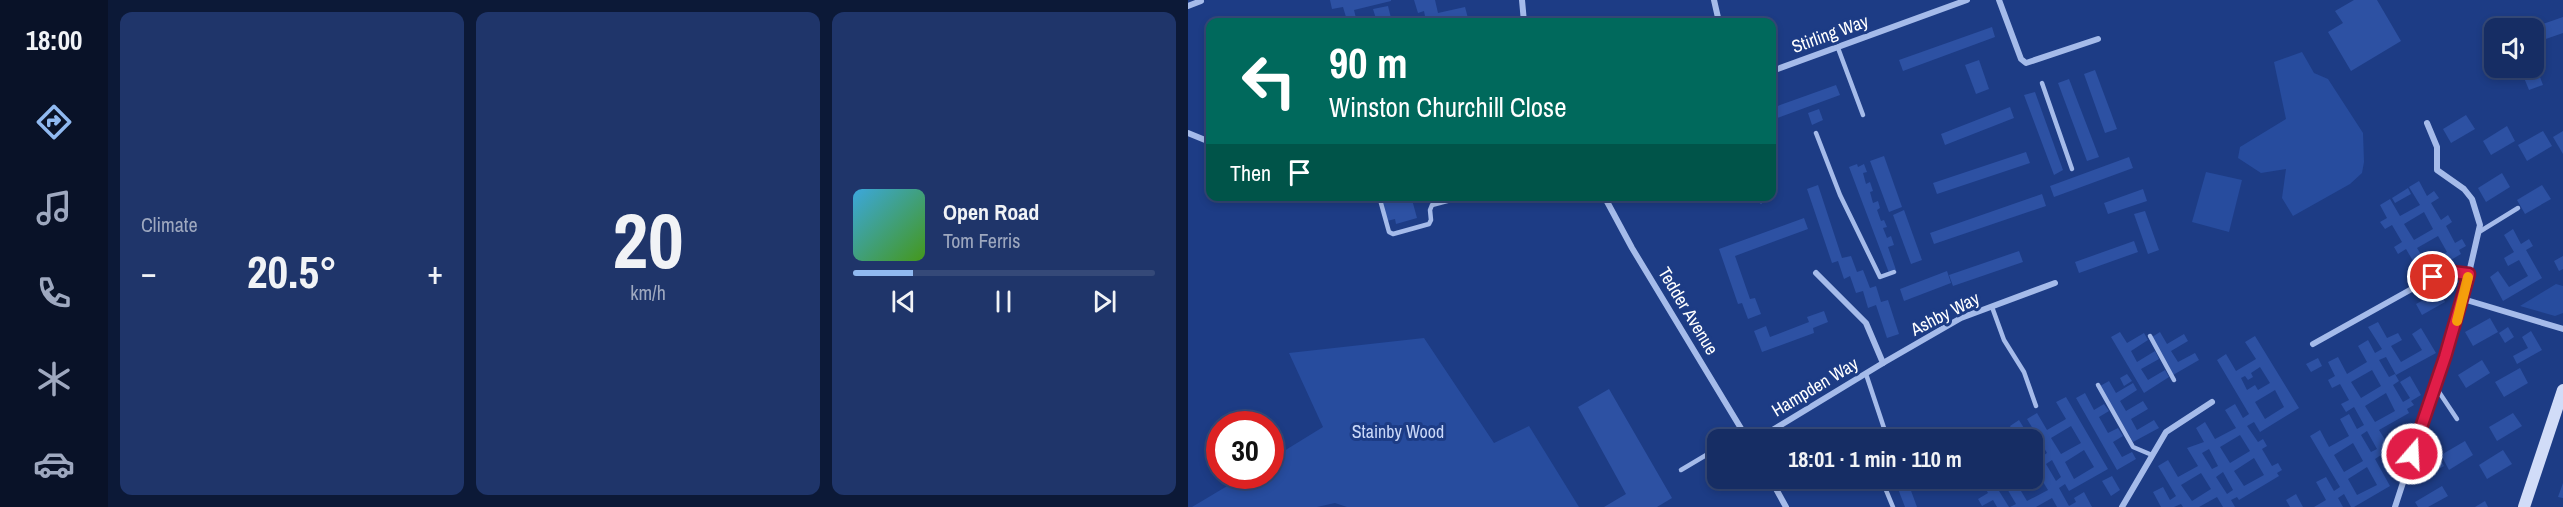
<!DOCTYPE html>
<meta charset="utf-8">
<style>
:root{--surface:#162d64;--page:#1f356a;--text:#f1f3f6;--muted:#9ea8bf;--line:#354978;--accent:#90b9f0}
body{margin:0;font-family:"Archivo Narrow",sans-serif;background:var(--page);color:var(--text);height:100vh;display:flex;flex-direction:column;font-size:22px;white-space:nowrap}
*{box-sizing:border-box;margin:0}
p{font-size:20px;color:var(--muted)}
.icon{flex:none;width:33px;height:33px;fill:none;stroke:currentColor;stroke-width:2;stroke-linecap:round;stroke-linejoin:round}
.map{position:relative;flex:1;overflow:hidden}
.drawer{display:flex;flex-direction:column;gap:12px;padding:12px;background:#0c1937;width:1080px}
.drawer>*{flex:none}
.guide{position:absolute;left:18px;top:18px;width:570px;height:183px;border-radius:12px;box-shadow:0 3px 9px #0003,0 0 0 2px var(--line);background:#00695c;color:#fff;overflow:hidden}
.tools{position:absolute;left:1296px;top:18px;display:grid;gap:12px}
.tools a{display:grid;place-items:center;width:60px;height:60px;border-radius:12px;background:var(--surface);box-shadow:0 3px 9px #0003,0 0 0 2px var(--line);font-size:30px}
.speed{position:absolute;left:18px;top:411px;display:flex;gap:12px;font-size:30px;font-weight:700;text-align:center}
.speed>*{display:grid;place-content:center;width:78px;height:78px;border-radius:50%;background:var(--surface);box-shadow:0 3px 9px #0003,0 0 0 2px var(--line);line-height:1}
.speed .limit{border:9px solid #d22;background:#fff;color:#111}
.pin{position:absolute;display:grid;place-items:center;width:51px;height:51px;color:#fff;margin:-26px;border:3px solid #fff;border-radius:50%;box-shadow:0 2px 6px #0007}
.me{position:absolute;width:66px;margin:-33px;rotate:19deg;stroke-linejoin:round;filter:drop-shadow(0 0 4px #0008)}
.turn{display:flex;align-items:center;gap:21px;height:126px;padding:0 24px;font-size:27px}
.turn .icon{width:78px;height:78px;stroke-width:2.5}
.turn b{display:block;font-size:42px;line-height:51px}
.then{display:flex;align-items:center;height:57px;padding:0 24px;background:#0003;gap:12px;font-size:22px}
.big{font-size:45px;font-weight:700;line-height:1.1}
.drawer .tile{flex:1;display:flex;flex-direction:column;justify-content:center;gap:9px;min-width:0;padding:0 21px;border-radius:12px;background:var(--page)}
.drawer .dial{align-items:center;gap:0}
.dial b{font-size:78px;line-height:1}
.song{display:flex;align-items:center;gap:18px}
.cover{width:72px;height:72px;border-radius:9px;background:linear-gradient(135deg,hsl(200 70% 55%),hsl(100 70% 35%))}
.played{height:6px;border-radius:3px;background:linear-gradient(90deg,var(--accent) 20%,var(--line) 20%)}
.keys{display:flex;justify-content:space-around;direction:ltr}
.heat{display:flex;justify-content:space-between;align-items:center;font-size:33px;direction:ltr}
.drawer .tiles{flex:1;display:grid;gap:12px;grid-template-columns:repeat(3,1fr)}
.trip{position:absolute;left:519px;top:429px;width:336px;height:60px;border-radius:12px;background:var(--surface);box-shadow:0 3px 9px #0003,0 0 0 2px var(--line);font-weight:700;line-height:60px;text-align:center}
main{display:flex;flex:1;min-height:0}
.tabs{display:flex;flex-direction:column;width:108px;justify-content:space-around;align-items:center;background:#091228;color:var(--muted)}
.tabs .icon{width:42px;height:42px}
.tabs .on{color:var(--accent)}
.tabs b{font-size:27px;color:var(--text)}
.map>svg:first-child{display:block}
.green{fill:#274c9e}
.building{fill:#2d51a3;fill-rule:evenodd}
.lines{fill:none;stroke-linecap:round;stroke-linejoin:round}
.lane{stroke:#a5bbea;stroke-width:4.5}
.street{stroke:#a5bbea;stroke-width:6}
.secondary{stroke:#d1dcf8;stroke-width:12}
.route-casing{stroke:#92132f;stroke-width:15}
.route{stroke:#e11d48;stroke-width:10}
.slow{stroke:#f59e0b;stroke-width:10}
.labels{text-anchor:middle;stroke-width:6;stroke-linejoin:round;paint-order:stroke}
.street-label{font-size:18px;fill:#fff;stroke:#1d3c85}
.park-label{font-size:18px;fill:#cad8f8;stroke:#1d3c85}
</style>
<main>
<nav class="tabs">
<b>18:00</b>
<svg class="icon on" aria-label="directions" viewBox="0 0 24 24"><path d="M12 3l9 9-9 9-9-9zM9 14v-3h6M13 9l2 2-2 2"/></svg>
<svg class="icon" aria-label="music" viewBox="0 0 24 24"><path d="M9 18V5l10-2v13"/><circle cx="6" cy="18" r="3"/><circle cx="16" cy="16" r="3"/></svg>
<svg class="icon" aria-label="phone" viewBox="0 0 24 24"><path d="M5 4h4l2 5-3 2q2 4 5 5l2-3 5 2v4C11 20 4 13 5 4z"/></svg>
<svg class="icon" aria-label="climate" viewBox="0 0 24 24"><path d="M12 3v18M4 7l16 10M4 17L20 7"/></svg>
<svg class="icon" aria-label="car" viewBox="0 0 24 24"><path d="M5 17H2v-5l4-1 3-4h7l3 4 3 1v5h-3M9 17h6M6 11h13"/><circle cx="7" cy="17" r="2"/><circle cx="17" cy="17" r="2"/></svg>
</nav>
<section class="drawer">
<div class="tiles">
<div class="tile"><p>Climate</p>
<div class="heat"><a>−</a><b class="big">20.5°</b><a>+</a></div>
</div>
<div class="tile dial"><b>20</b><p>km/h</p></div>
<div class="tile">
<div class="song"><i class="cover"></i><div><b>Open Road</b><p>Tom Ferris</p></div></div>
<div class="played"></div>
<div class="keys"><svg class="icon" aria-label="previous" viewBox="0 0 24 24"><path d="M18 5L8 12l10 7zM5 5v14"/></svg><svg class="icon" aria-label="pause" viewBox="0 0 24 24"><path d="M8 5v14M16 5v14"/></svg><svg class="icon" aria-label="next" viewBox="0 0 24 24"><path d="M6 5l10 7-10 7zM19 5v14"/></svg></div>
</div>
</div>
</section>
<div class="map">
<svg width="1375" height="507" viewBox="0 0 1375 507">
<rect width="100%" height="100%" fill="#1d3c85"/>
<!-- green -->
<g class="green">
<polygon points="1114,52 1126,73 1140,79 1175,133 1176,162 1174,173 1162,184 1105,216 1094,198 1098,169 1073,173 1050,158 1052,147 1098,119 1086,62"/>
<polygon points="1018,172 1054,180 1041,232 1004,222"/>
<polygon points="1368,284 1375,286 1375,313 1367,316 1332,306"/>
<polygon points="236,338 306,443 341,426 391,507 159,507 147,503 129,507 4,507 56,476 82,476 83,459 135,427 101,353"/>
</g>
<!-- building -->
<g class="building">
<polygon points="142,0 203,0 203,1 166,10 169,22 153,22 152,19 158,17 155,7 144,9"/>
<polygon points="226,0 247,0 250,13 277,7 281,22 212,22 237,16 236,11 230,13"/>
<polygon points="1166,0 1189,0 1213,41 1163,71 1140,32 1155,23 1147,11"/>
<polygon points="200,6 204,22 189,22 185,9"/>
<polygon points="1375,17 1375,33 1346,43 1346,27"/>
<polygon points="804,27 807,37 715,71 711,60"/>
<polygon points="791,60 801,89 788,94 777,65"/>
<polygon points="1346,61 1355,85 1341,90 1332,68 1346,68"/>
<polygon points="907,70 929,129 917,133 896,74"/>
<polygon points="881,79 911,157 899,161 870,83"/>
<polygon points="648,85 652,95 584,120 584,108"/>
<polygon points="847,92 875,170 866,175 836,95"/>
<polygon points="822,107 826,118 757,145 753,134"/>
<polygon points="631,109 635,120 624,125 620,113"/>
<polygon points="1278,115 1287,129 1263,143 1255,129"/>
<polygon points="1319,126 1327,141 1303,155 1295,141"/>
<polygon points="1355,131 1364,146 1339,161 1330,145"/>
<polygon points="1375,131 1375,154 1365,137"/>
<polygon points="838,152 842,163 749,194 745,183"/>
<polygon points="696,156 714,207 701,212 682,161"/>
<polygon points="941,157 945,168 866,197 862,186"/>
<polygon points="669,164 670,167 676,164 679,172 675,173 678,184 682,182 685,191 682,192 685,203 690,201 692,208 689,210 693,221 696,220 699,227 695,228 699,238 703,236 706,245 700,247 708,270 701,273 661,167"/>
<polygon points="1314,173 1322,187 1298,202 1290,188"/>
<path d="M1231,181L1239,196L1246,191L1251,198L1243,203L1253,220L1260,215L1264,222L1258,226L1267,243L1274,239L1278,246L1271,250L1273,254L1234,277L1232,274L1225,278L1221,271L1228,266L1218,249L1210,254L1206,247L1214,242L1204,225L1197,229L1192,222L1199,218L1192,205L1202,199L1212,216L1232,205L1221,187ZM1236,212L1245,229L1226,240L1216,224ZM1250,236L1259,252L1239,264L1229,248Z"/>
<polygon points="630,185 654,258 663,256 669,272 675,270 682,288 688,286 693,302 700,300 711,334 699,338 688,305 680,308 675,291 668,293 662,276 656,279 650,261 644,263 619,189"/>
<polygon points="1354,185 1363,199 1337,214 1329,200"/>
<polygon points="1220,188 1223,194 1207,203 1204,198"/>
<polygon points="955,189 959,201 920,214 916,203"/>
<polygon points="854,194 858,206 746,244 742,233"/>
<polygon points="192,196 223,196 229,218 208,224 207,219 199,221"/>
<polygon points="716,210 734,260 723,264 705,215"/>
<polygon points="957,211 971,250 960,254 946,214"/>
<polygon points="616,218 620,229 547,256 562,299 567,298 573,314 560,319 554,303 550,304 531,249"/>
<polygon points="1325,229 1333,244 1341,239 1345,246 1338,250 1354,278 1315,301 1302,277 1310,271 1321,287 1340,276 1331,260 1320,266 1316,258 1326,252 1316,235"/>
<polygon points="946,241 950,252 891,273 887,262"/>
<polygon points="831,251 835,262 765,286 761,275"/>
<polygon points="1375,256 1375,269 1371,271 1366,261"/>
<polygon points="759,271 763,283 716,301 712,289"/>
<polygon points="1252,291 1257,302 1234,315 1228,304"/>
<polygon points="636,311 640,322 625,328 626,333 574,352 566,331 578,326 582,337 621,322 619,317"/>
<polygon points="1302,318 1310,332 1285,346 1277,332"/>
<path d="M1190,322L1199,338L1210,333L1214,340L1203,346L1213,362L1234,350L1224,334L1233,328L1248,353L1208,375L1198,357L1191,360L1201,377L1207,374L1211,381L1205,385L1215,402L1222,398L1212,382L1222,376L1233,395L1223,401L1226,405L1219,409L1221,413L1191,430L1201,446L1212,440L1216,448L1195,459L1193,455L1187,459L1202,486L1166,507H1163L1156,494L1150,498L1155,507H1126L1138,500L1128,482L1138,477L1146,491L1152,487L1122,436L1132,430L1141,447L1161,436L1152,419L1161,414L1169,429L1176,425L1166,407L1158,412L1153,404L1161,400L1152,384L1144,388L1140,380L1147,376L1140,362L1150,357L1159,374L1179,362L1170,346L1180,340L1187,353L1194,349L1180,327ZM1184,370L1193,386L1173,398L1163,382ZM1198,393L1207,411L1187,422L1177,406ZM1179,431L1189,449L1183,452L1173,435ZM1165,443L1175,461L1156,472L1146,455ZM1179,467L1189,485L1169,495L1160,479Z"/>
<polygon points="1320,327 1326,337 1317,343 1311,333"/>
<polygon points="1343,331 1354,350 1329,364 1325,356 1340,348 1334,337"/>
<polygon points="932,332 939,343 956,333 960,340 943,351 949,362 967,351 971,359 953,369 960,380 977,370 981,377 956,393 923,337"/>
<polygon points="972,332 979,344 996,334 1000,341 983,351 990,362 1007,353 1011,360 985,375 964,337"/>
<path d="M1067,336L1111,408L1072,432L1066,422L1059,426L1070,442L1075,439L1079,446L1074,449L1084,466L1090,463L1094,470L1089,473L1091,476L1051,500L1049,497L1043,500L1047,507H1035L1029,497L1011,507H995L993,504L986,507H973L965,492L975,487L982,500L988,496L970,466L980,460L990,477L1010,466L999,448L1016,442L1008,428L1017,422L1027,439L1048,428L1037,410L1047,404L1055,418L1061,414L1029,360L1038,354L1048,371L1068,359L1057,342ZM1072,367L1082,383L1070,390L1067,385L1059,390L1053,378L1057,376L1060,380L1065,377L1063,373ZM1087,390L1096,407L1077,419L1067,402ZM1052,435L1062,451L1042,463L1032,447ZM1021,449L1030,466L1024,469L1014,453ZM1066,458L1076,475L1056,486L1046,471ZM1035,472L1045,490L1039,494L1028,477ZM1013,473L1023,489L1004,501L993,485Z"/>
<polygon points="1130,358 1134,366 1123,372 1118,364"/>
<polygon points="1294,360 1302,373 1278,388 1270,375"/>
<polygon points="1332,368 1340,383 1316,397 1307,382"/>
<polygon points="939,374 944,381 936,386 932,378"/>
<polygon points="921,381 928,393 945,383 949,390 932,401 938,411 955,401 960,409 943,419 949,430 966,420 971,428 945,442 912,386"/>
<polygon points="421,389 484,498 469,507 416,507 438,494 390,407"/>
<polygon points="897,393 906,410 916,404 921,411 911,417 920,433 930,428 935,436 925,442 934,457 944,452 948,459 929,470 888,398"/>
<path d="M878,397L920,469L881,491L877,484L871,488L881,506L888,502L886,498L896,492L904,507H869L864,498L848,507H822L828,504L818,487L811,491L821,507H809L805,500L794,506L790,499L800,493L792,478H804L808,484L814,481L813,478H843L830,486L839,501L860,490L850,474L844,478V442L853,457L859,453L849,436L843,440H830L822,426L831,420L839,433L845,429L839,419L849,413L859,430L878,419L868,402ZM883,426L893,443L873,454L863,438ZM896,450L906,467L886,479L877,462ZM864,460L873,477L868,481L858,464Z"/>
<polygon points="1325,413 1334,426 1309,441 1301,427"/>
<polygon points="1277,441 1285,455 1261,470 1253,455"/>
<polygon points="1315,450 1324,464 1299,479 1291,465"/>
<polygon points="1250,455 1256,466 1237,477 1231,467"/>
<polygon points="924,476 932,490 923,496 914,481"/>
<polygon points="713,478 746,478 746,479 722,488 729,507 717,507 707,481"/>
<polygon points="1375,483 1375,498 1370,497"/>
<polygon points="1254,486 1260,496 1240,507 1230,507 1227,502"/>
<polygon points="1108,494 1115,507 1102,507 1098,500"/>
<polygon points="1297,501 1300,507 1287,507"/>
</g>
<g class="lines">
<!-- lane -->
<g class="lane">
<polyline points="650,48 675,115"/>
<polyline points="854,83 884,169"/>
<polyline points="628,133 652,195 692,277 706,272"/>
<polyline points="191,196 201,232 205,234 241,224 243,220 242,210 244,205 278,196"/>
<polyline points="571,196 573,201"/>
<polyline points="1291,232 1330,208"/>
<polyline points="804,307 816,340 836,372 848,406"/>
<polyline points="962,336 986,380"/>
<polyline points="678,374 700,440"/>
<polyline points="910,385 945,447 964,455"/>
<polyline points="1247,386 1269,419"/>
<polyline points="544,440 555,433"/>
<polyline points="493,470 530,448"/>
<polyline points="693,478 705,507"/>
</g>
<!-- street -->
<g class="street">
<polyline points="334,0 336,22"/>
<polyline points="526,0 531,22"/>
<polyline points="811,0 833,59 838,63 910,39"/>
<polyline points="0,6 13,1"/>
<polyline points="584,71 779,0"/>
<polyline points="0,133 22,142"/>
<polyline points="416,196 444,248 560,440"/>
<polyline points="1275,299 1375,329"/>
<polyline points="1125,344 1256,271 1281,274"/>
<polyline points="695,363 773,318 867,283"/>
<polyline points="568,440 695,363 678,323 628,273"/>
<polyline points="582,478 598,507"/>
<polyline points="934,507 978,432 1024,402"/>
<polyline points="1207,507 1275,299 1292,225 1284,199 1276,189 1249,170 1249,147 1239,123"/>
</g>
<!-- secondary -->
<polyline class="secondary" points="1336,507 1375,390"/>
</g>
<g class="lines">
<defs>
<polyline id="route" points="1224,454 1257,357 1281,274 1256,271 1245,277"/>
</defs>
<!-- route casing -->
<use href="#route" class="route-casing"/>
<!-- route -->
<use href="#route" class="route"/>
<!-- slow -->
<polyline class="slow" points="1269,321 1280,277"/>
</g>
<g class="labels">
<!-- street labels -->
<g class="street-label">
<text transform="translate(642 34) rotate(-20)" y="6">Stirling Way</text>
<text transform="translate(500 311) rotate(59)" y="6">Tedder Avenue</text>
<text transform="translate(757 314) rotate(-27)" y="6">Ashby Way</text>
<text transform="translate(627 387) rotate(-31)" y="6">Hampden Way</text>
</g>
<!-- park labels -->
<g class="park-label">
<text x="210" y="438">Stainby Wood</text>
</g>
</g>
</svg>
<div class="tools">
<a><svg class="icon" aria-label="sound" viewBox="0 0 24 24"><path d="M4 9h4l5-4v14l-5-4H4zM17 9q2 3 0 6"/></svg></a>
</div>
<div class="speed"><div class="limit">30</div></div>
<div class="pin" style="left:1245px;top:277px;background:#d93025"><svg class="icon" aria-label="arrive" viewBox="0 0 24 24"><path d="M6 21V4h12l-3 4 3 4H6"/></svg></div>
<svg class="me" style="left:1224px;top:454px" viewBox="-20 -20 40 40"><circle r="17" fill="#e11d48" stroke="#fff" stroke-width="3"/><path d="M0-11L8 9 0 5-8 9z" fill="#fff"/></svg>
<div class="trip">18:01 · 1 min · 110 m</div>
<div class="guide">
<div class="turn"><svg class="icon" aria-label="left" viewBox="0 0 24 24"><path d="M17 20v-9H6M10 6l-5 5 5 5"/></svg><div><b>90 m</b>Winston Churchill Close</div></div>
<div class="then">Then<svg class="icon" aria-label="arrive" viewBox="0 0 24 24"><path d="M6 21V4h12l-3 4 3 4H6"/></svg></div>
</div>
</div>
</main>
